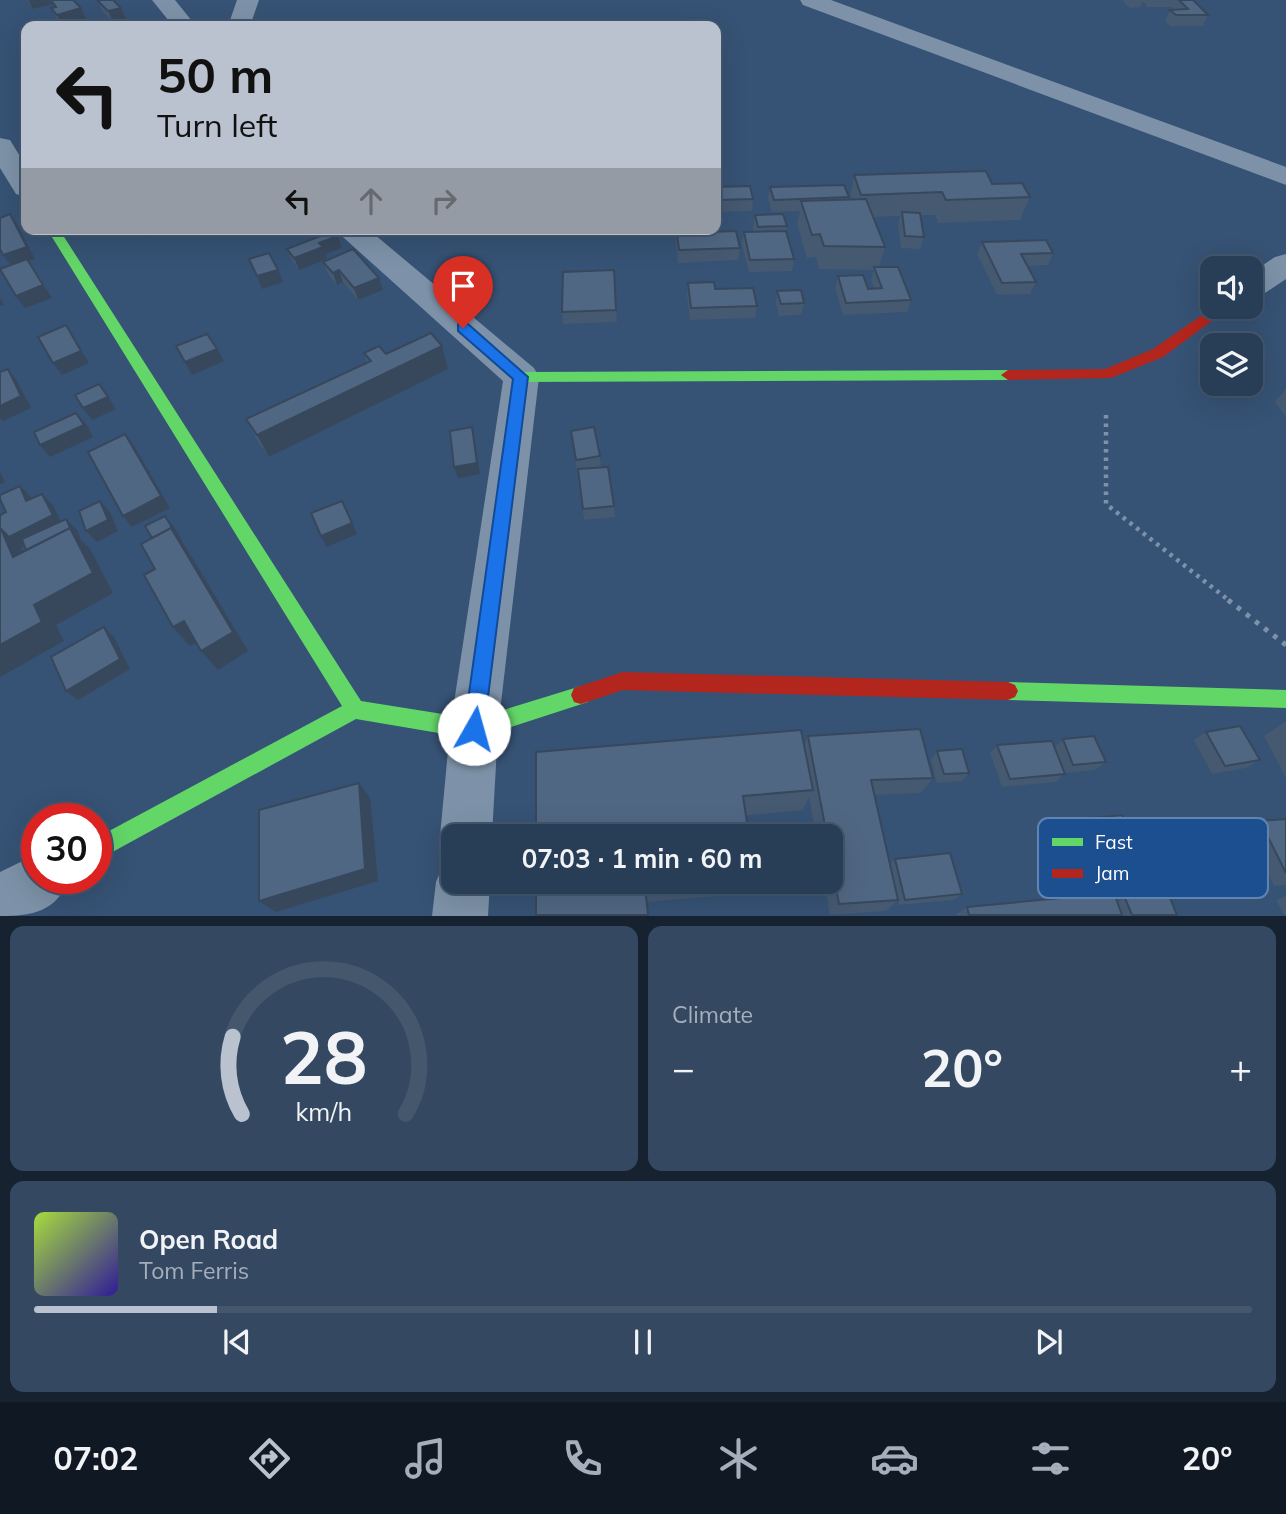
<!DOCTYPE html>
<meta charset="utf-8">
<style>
:root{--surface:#283e57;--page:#344961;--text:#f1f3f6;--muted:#a5aeba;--line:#44576d;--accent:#b9c2ce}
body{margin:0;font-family:Mulish,sans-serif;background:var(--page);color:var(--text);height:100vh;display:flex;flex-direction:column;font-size:26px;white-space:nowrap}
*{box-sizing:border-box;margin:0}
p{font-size:23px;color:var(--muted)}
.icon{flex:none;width:38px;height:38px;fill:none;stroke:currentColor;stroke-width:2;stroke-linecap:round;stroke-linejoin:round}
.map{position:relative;height:916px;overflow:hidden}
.side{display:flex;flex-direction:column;gap:10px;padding:10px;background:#162230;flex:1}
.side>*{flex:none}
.guide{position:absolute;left:21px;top:21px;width:700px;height:214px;border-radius:14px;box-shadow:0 7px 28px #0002,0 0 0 2px var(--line);background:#b9c2ce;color:#111;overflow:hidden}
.controls{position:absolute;left:1200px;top:256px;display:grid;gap:14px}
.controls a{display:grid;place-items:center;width:63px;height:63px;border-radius:14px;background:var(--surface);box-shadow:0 7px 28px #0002,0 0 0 2px var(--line);font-size:35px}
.speed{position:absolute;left:21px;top:803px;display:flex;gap:14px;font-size:35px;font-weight:700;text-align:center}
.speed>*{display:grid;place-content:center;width:91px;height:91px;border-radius:50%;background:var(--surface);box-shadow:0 7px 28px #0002,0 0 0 2px var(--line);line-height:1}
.speed .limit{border:10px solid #d22;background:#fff;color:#111}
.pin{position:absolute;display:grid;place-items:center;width:60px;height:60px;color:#fff;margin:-72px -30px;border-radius:50% 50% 50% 0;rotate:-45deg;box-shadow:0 0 7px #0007}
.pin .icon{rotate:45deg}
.me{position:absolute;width:77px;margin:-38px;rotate:7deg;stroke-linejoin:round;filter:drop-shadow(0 0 5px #0008)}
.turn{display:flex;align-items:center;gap:24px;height:147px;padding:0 21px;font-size:32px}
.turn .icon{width:91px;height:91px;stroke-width:2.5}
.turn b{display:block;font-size:49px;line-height:60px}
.lanes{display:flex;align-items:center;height:66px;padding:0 21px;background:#0003;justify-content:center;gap:35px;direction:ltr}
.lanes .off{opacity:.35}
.big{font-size:52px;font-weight:700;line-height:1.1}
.side .widget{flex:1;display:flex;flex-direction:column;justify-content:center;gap:10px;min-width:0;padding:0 24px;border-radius:14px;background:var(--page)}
.side .dial{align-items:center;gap:0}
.dial svg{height:182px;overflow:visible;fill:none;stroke:var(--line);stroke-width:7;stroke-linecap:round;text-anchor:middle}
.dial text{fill:var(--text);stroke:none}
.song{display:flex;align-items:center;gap:21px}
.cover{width:84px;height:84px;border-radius:10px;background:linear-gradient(135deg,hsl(80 70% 55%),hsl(250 70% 35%))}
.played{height:7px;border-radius:4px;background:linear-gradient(90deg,var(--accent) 15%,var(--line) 15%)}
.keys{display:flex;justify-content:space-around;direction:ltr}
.heat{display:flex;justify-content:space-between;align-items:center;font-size:38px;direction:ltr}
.side .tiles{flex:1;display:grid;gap:10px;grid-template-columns:1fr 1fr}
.widget:last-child{grid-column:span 2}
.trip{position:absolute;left:441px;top:824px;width:402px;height:70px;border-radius:14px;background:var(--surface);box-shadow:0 7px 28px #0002,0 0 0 2px var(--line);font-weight:700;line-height:70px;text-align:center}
.tabs{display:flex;height:112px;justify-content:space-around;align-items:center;background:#101923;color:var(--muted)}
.tabs .icon{width:49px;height:49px}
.tabs .current{color:var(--accent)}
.tabs b{font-size:32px;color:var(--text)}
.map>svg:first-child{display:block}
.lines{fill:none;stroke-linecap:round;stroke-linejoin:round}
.path-far1{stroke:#7d92a8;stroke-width:4.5;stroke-dasharray:3.5 5;stroke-linecap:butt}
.path{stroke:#7d92a8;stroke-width:5;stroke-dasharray:4.5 7;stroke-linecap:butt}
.street{fill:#7d92a8;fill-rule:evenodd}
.fast{fill:#63d668;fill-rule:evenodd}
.jam{fill:#b3261e;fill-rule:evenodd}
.wall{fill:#455971}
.shaded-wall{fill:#38485c}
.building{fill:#506783;stroke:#38485c;stroke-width:2}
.route{fill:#1a73e8;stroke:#114b97;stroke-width:2}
.key{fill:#1b4f8f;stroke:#5f84b1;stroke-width:2}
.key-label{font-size:19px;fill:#fff}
</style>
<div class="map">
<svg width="1286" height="916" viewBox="0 0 1286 916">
<rect width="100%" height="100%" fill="#365274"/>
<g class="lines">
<!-- path-far1 -->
<polyline class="path-far1" points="1106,415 1106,504 1231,602"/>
<!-- path -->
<polyline class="path" points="1228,600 1286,645"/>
<!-- street -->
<g class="street">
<polygon points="152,0 175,0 196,26 173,26"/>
<polygon points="237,0 259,0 250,26 228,26"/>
<polygon points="800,0 831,0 1286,167 1286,185 803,5"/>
<polygon points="0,138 10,140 26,166 26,197 16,194 0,168"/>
<polygon points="334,229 368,229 534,368 539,377 498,729 492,836 453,836 453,857 447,855 440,836 450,729 503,381"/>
<polygon points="1286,254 1286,279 1262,295 1251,298 1251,273 1275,257"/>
<path d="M37,854V878H70C56,912 33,916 0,916V872Z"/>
<polygon points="453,859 453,882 490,882 488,916 432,916 436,882 444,863"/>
</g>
<!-- fast -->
<g class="fast">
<polygon points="47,229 59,229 361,701 474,719 581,686 588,688 591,695 588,702 474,739 356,719 96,861 96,838 342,706"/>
<polygon points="1008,370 1015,375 1008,380 521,382 514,377 521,372"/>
<polygon points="1008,682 1286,690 1286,708 1008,700 1001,697 998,691 1001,685"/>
</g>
<!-- jam -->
<g class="jam">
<polygon points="1215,306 1232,306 1163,357 1111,378 1008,380 1001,375 1008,370 1105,369 1153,349"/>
<polygon points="623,672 1008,682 1015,685 1018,691 1015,697 1008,700 623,690 581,704 574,702 571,695 574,688"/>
</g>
</g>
<!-- wall -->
<g class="wall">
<polygon points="27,0 73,0 86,19 62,26 57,19 51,8 54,7 53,4 33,9"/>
<polygon points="1124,0 1193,0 1208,15 1203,26 1170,26 1165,21 1170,10 1172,9 1173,7 1147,7 1143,1 1140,7 1130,8 1123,2"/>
<polygon points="98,1 126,19 113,22 103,12"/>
<polygon points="854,175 992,184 1030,197 1020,220 938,223 935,215 920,215 924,237 920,249 901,248 898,224 900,216 873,217 885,247 879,267 911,300 907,312 843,315 835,288 838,276 868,289 874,288 871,280 874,270 819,269 816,257 807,258 797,224 800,211 772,212 768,199 770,187 849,197 848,200 850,200"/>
<polygon points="716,187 753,199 752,211 716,212"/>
<polygon points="755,215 787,226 786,231 794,259 792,271 749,272 742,244 744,232 754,232 753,227"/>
<polygon points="676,229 699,229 699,232 740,248 738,260 678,263 676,245"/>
<polygon points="338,236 342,248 326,254 327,259 299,270 292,261 287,249"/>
<polygon points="982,242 1053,253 1048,265 1027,266 1036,282 1030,294 997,295 977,254"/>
<polygon points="323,262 379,278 383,290 358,300 343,282 337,285 328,274"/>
<polygon points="614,270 617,322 563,324 562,312"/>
<polygon points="688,283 715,289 757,306 755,318 690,320 687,295"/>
<polygon points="777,291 804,303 801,315 779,316 776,303"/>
<polygon points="364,353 386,354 448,369 269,457 258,442 246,419 367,363"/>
<polygon points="1286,389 1286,417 1275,402"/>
<polygon points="571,431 600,456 601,468 614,506 615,517 584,520 578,471 577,471 572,443"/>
<polygon points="1286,721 1286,778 1264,736"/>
<polygon points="1206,732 1260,760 1246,768 1212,774 1194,740"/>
<polygon points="808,736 933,778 921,793 874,795 890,864 895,859 962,894 954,900 899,905 898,900 886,911 830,915 824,882 831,882 831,836 816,836 809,797 803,810 536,836 804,746"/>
<polygon points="1063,739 1106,762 1095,770 1065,773 1056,782 1002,787 990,753 997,745 1054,748"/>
<polygon points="937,751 969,773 962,781 937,783 931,760"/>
<polygon points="1083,819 1153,886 1141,892 1114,894 1117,902 1125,898 1177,915 955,915 967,907 1098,894 1073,826"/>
<polygon points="1286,819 1286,885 1274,886 1246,829 1260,821"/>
<polygon points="536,882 753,882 749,893 647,902"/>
<polygon points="1286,896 1286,915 1284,915 1276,900"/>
</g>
<!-- shaded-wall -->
<g class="shaded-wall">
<polygon points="28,0 50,0 53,4 33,9"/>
<polygon points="81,8 86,19 62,26 57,15"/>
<polygon points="121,8 126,19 113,22 108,11"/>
<polygon points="10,214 18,226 35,259 28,261 52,298 25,308 16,296 12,267 3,255"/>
<polygon points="96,229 122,229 101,237"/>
<polygon points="144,229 172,229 172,230 149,238"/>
<polygon points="338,236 342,248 326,254 327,259 299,270 294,258 319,243"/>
<polygon points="278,270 283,282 262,289 257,276"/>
<polygon points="339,270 343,282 337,285 333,273"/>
<polygon points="379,278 383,290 358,300 354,288"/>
<polygon points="0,298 4,305 0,306"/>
<polygon points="66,325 89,363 62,375 53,363"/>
<polygon points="442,346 448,369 269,457 257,435"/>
<polygon points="217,349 224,361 192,375 185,362"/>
<polygon points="8,369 17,381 31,408 3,421 0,418 0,406"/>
<polygon points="99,384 116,409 92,420 83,408"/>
<polygon points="76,413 86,424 93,437 50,457 40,445"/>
<polygon points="472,427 480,474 458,478 454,467"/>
<polygon points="125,434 134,446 170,508 132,527 123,516"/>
<polygon points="0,472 5,482 0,484"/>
<polygon points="20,486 31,497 37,513 26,501"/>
<polygon points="42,494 53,505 63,527 21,548 23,550 35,577 13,557 1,529"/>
<polygon points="100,501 110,512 118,531 97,542 86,531"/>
<polygon points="165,516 174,527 183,542 182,542 187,549 248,651 218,670 201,651"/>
<polygon points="66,519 77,530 81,540 90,549 113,593 56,625 64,641 0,677 0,645 34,605"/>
<polygon points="352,523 357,534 327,547 321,536"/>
<polygon points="184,621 201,640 190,646 173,627"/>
<polygon points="104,627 114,637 130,669 78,700 66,691"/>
<polygon points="359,783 370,798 378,881 276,912 259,901"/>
</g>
<!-- building -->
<g class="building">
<polygon points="51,0 73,0 81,8 57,15 51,8 56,7"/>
<polygon points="101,0 113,0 121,8 108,11 98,1"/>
<polygon points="1179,0 1193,0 1208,15 1176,15 1170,10 1188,9"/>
<polygon points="986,171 992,184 1022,183 1030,197 946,200 942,192 861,195 854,175"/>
<polygon points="844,185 849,197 774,200 770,187"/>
<polygon points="750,186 753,199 716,200 716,187"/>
<polygon points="866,199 885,247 824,246 820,234 812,235 801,201"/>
<polygon points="902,212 920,213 924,237 905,236"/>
<polygon points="10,214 27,247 3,255 0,249 0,218"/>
<polygon points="783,214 787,226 758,227 755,215"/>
<polygon points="333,231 338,236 319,243 323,247 294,258 287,249"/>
<polygon points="736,231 740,248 679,250 677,233"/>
<polygon points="786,231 794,259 750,260 744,232"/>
<polygon points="1046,240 1053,253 1021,254 1036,282 1002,283 982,242"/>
<polygon points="353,249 379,278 354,288 339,270 333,273 323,262"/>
<polygon points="269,253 278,270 257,276 249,259"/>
<polygon points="27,259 43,285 16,296 0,269"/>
<polygon points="874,267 898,267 911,300 846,303 838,276 863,275 868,289 882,288"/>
<polygon points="614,270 616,310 562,312 563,272"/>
<polygon points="714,282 715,289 753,288 757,306 691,308 688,283"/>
<polygon points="801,290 804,303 781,304 777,291"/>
<polygon points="66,325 81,351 53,363 38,337"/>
<polygon points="431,333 442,346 257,435 246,419 371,361 364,353 379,346 386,354"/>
<polygon points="207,334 217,349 185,362 176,346"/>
<polygon points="8,369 21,396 0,406 0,372"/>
<polygon points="99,384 108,397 83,408 75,395"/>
<polygon points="76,413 84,425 40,445 34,432"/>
<polygon points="472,427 477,463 454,467 450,431"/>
<polygon points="594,427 600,456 576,460 571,431"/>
<polygon points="125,434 161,496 123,516 88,452"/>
<polygon points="608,467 614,506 583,509 578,469"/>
<polygon points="20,486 26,501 42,494 53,515 9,537 1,529 0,529 0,515 6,512 0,499 0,495"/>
<polygon points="100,501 108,520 86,531 79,511"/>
<polygon points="342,501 352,523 321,536 311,513"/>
<polygon points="165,516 174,531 173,531 171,528 152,538 145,526"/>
<polygon points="66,519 72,532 70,528 26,550 22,539"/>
<polygon points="70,528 93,573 34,605 42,622 0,645 0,529 1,529 13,557"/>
<polygon points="171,528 233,632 201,651 184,621 173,627 144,575 155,569 141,544"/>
<polygon points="104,627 120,659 66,691 51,657"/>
<polygon points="1240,726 1260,760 1225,766 1206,732"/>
<polygon points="920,729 933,778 871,780 898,900 839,904 831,863 831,836 827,836 808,736"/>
<polygon points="801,730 813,790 743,796 749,836 536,836 536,752"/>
<polygon points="1094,736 1106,762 1073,765 1063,739"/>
<polygon points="1052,741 1065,774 1010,779 997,745"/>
<polygon points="962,749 969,773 944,774 937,751"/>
<polygon points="359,783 365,869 259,901 259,810"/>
<polygon points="1122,815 1153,886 1110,889 1083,819"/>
<polygon points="1286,819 1286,873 1260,821"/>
<polygon points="950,853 962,894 905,900 895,859"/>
<polygon points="536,882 695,882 645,886 648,915 536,915"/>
<polygon points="1114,893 1122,915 969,915 967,907"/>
<polygon points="1168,893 1177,915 1132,915 1125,898"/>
</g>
<!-- route -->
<polygon class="route" points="463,323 468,324 528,377 484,729 481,736 474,739 467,736 464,729 513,379 458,331 458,324"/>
<!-- legend -->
<rect x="1038" y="818" width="230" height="80" rx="10" class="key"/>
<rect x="1052" y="838" width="31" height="8" fill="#63d668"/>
<rect x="1052" y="869" width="31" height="9" fill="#b3261e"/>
<g class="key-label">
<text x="1095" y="849">Fast</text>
<text x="1095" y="880">Jam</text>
</g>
</svg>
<div class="controls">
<a><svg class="icon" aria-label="sound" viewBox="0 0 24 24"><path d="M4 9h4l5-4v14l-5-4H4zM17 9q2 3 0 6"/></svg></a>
<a><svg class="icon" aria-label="layers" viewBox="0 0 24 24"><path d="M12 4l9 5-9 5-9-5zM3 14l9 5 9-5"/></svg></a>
</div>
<div class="speed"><div class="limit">30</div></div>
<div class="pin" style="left:463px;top:328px;background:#d93025"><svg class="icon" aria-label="arrive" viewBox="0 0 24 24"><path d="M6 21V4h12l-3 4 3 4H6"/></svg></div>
<svg class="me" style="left:474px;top:729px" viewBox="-20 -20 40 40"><circle r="19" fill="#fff"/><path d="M0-13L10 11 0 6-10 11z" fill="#1a73e8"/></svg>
<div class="trip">07:03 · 1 min · 60 m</div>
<div class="guide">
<div class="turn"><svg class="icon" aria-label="left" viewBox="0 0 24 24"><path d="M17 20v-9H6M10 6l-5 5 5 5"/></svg><div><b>50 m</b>Turn left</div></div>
<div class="lanes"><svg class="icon" aria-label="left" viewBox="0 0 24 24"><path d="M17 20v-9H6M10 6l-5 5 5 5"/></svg><svg class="icon off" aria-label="ahead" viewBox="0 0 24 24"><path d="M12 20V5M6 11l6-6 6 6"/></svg><svg class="icon off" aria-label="right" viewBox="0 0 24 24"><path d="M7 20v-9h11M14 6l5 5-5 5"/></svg></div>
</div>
</div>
<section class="side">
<div class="tiles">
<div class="widget dial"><svg viewBox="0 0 100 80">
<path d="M14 69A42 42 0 1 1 86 69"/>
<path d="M14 69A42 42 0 0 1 10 35" stroke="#b9c2ce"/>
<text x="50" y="56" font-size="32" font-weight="700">28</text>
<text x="50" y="72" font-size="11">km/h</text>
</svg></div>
<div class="widget"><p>Climate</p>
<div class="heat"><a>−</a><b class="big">20°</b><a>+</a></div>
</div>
<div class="widget">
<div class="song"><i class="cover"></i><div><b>Open Road</b><p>Tom Ferris</p></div></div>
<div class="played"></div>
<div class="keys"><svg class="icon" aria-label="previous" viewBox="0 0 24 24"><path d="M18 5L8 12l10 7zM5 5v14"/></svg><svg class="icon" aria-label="pause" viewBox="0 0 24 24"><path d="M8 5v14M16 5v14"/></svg><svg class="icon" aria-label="next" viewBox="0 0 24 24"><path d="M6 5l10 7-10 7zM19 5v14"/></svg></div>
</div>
</div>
</section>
<nav class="tabs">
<b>07:02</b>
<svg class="icon current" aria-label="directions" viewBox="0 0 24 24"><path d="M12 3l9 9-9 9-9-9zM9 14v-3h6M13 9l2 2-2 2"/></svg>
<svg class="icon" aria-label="music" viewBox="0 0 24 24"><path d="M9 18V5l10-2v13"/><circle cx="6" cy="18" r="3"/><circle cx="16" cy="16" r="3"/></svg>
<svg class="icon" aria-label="phone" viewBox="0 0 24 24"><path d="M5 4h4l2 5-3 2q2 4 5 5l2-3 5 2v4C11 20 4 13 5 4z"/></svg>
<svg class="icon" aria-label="climate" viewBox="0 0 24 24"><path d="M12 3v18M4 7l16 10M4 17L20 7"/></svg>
<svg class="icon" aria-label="car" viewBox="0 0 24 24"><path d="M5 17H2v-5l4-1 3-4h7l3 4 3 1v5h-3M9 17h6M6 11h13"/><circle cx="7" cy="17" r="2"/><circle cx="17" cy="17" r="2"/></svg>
<svg class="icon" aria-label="filters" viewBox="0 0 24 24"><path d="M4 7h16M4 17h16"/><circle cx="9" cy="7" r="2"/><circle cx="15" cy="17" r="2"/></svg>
<b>20°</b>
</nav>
